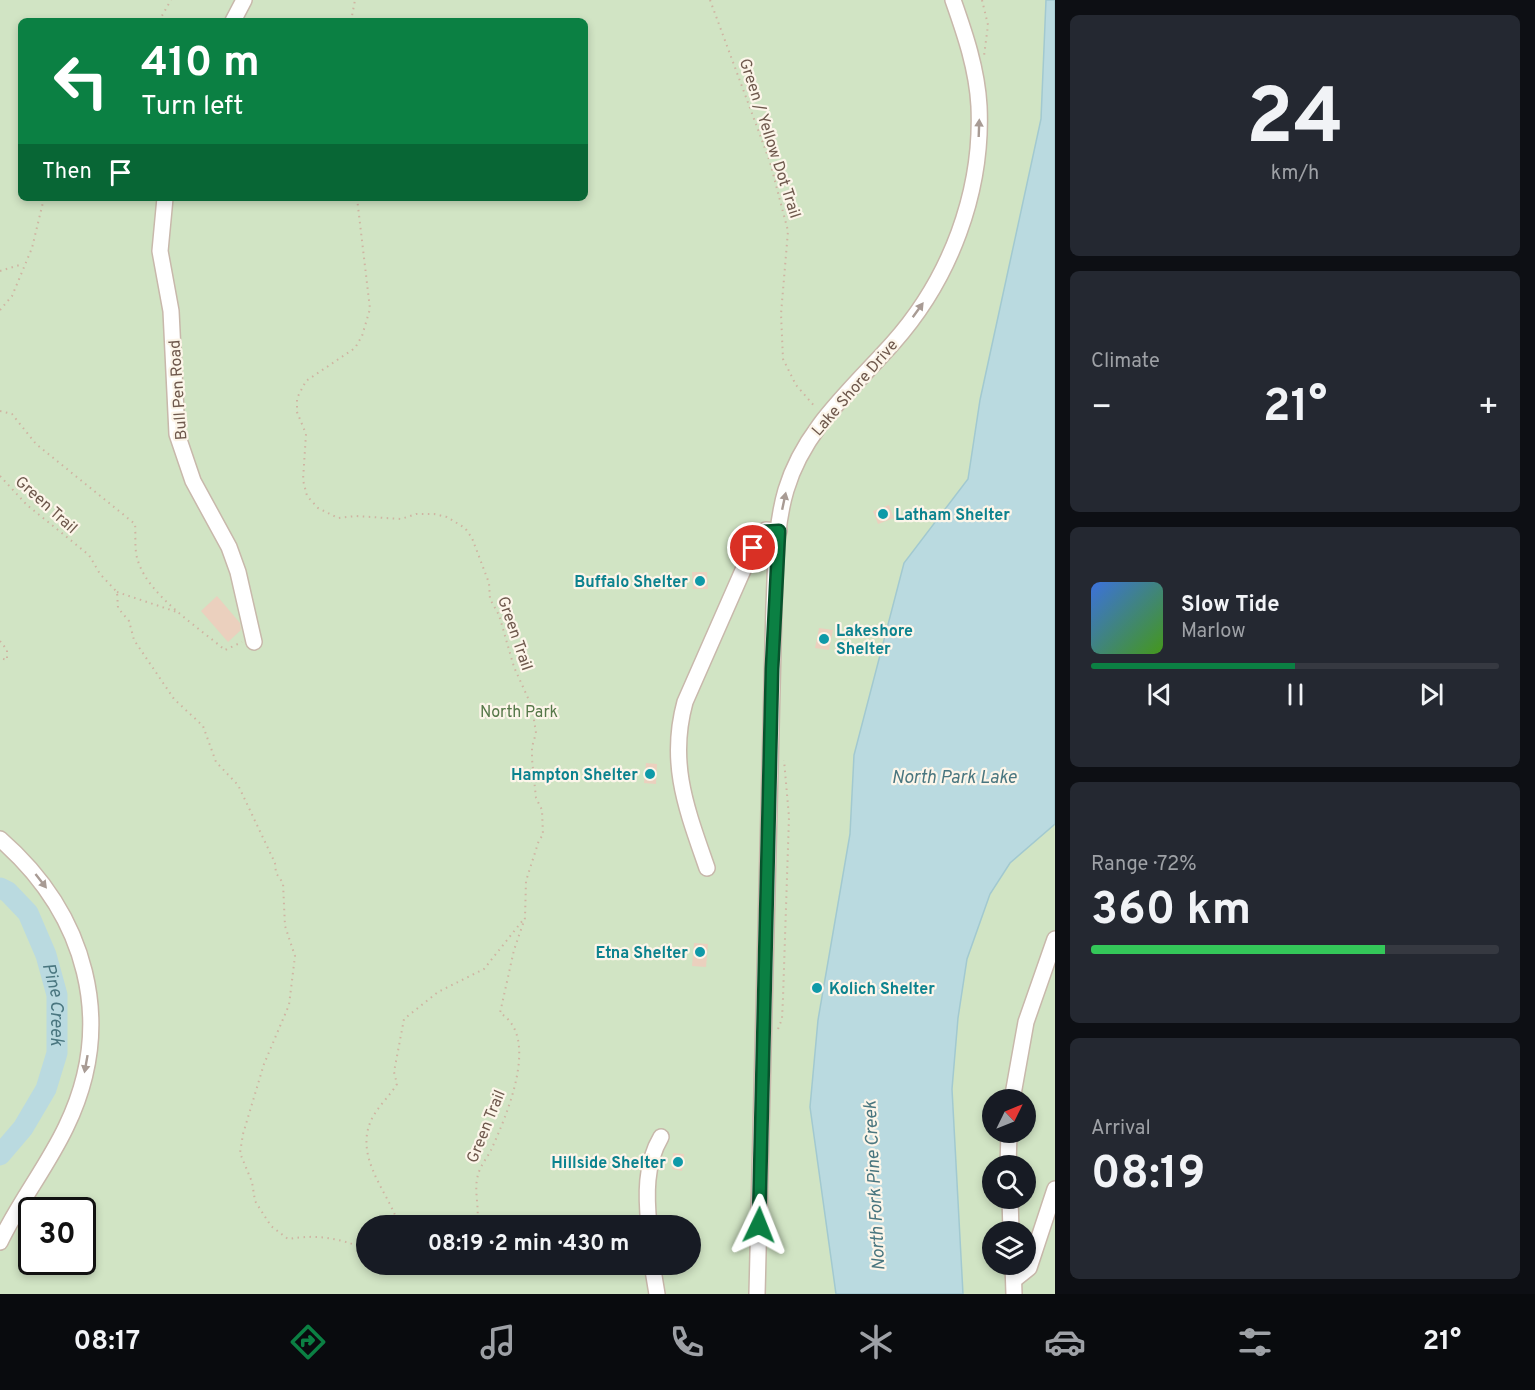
<!DOCTYPE html>
<meta charset="utf-8">
<style>
:root{--surface:#171b24;--page:#242831;--text:#f1f3f6;--muted:#9ea1a6;--line:#363941;--accent:#0b8043}
body{margin:0;font-family:Overpass,sans-serif;background:var(--page);color:var(--text);height:100vh;display:flex;flex-direction:column;font-size:22px;white-space:nowrap}
*{box-sizing:border-box;margin:0}
p{font-size:20px;color:var(--muted)}
.icon{flex:none;width:33px;height:33px;fill:none;stroke:currentColor;stroke-width:2;stroke-linecap:round;stroke-linejoin:round}
.map{position:relative;flex:1;overflow:hidden}
.side{display:flex;flex-direction:column;gap:15px;padding:15px;background:#0d0f14;width:480px}
.side>*{flex:none}
.guide{position:absolute;left:18px;top:18px;width:570px;height:183px;border-radius:9px;box-shadow:0 3px 9px #0003;background:#0b8043;color:#fff;overflow:hidden}
.needle{width:39px;rotate:47deg}
.fabs{position:absolute;left:982px;top:1089px;display:grid;gap:12px}
.fabs a{display:grid;place-items:center;width:54px;height:54px;border-radius:50%;background:var(--surface);box-shadow:0 3px 9px #0003;font-size:30px}
.speed{position:absolute;left:18px;top:1197px;display:flex;gap:12px;font-size:30px;font-weight:700;text-align:center}
.speed>*{display:grid;place-content:center;width:78px;height:78px;border-radius:50%;background:var(--surface);box-shadow:0 3px 9px #0003;line-height:1}
.speed .limit{border:3px solid #111;border-radius:9px;background:#fff;color:#111}
.pin{position:absolute;display:grid;place-items:center;width:51px;height:51px;color:#fff;margin:-26px;border:3px solid #fff;border-radius:50%;box-shadow:0 2px 6px #0007}
.me{position:absolute;width:66px;margin:-33px;rotate:2deg;stroke-linejoin:round;filter:drop-shadow(0 0 4px #0008)}
.turn{display:flex;align-items:center;gap:21px;height:126px;padding:0 24px;font-size:27px}
.turn .icon{width:78px;height:78px;stroke-width:2.5}
.turn b{display:block;font-size:42px;line-height:51px}
.then{display:flex;align-items:center;height:57px;padding:0 24px;background:#0003;gap:12px;font-size:22px}
.big{font-size:45px;font-weight:700;line-height:1.1}
.side .card{flex:1;display:flex;flex-direction:column;justify-content:center;gap:9px;min-width:0;padding:0 21px;border-radius:9px;background:var(--page)}
.side .dial{align-items:center;gap:0}
.dial b{font-size:78px;line-height:1}
.song{display:flex;align-items:center;gap:18px}
.cover{width:72px;height:72px;border-radius:9px;background:linear-gradient(135deg,hsl(220 70% 55%),hsl(100 70% 35%))}
.played{height:6px;border-radius:3px;background:linear-gradient(90deg,var(--accent) 50%,var(--line) 50%)}
.keys{display:flex;justify-content:space-around;direction:ltr}
.heat{display:flex;justify-content:space-between;align-items:center;font-size:33px;direction:ltr}
.charge{height:9px;border-radius:4px;background:linear-gradient(90deg,#34c759 72%,var(--line) 0)}
.trip{position:absolute;left:356px;top:1215px;width:345px;height:60px;border-radius:30px;background:var(--surface);box-shadow:0 3px 9px #0003;font-weight:700;line-height:60px;text-align:center}
.tab-bar{display:flex;height:96px;justify-content:space-around;align-items:center;background:#090b0e;color:var(--muted)}
.tab-bar .icon{width:42px;height:42px}
.tab-bar .active{color:var(--accent)}
.tab-bar b{font-size:27px;color:var(--text)}
main{display:flex;flex:1;min-height:0}
.map>svg:first-child{display:block}
.green{fill:#d1e4c4;fill-rule:evenodd}
.water{fill:#badae0;stroke:#a2c9d0;stroke-width:1.5}
.lines{fill:none;stroke-linecap:round;stroke-linejoin:round}
.river{stroke:#badae0;stroke-width:21}
.building{fill:#ebd0be}
.minor-casing{stroke:#c8b8ab;stroke-width:18}
.path{stroke:#cfb4a2;stroke-width:2;stroke-dasharray:1.5 4.5;stroke-linecap:butt}
.minor{stroke:#fff;stroke-width:15}
.oneway{fill:#a89b94}
.route-casing{stroke:#07532c;stroke-width:15}
.route{stroke:#0b8043;stroke-width:10}
.culture-dot{fill:#0f9aa8;stroke:#fcf5e9;stroke-width:2}
.labels{text-anchor:middle;stroke-width:4.5;stroke-linejoin:round;paint-order:stroke}
.street-label{font-size:16px;fill:#6e584c;stroke:#fcf5e9}
.culture-label{font-size:16px;font-weight:bold;fill:#0d838f;stroke:#fcf5e9;text-anchor:end}
.park-label{font-size:16px;fill:#567849;stroke:#fcf5e9}
.water-label{font-size:18px;font-style:italic;fill:#49767f;stroke:#fcf5e9}
</style>
<main>
<div class="map">
<svg width="1055" height="1294" viewBox="0 0 1055 1294">
<rect width="100%" height="100%" fill="#f9f1e3"/>
<!-- green -->
<path class="green" d="M0,0H1055V1294H0ZM21,21H585V198H21ZM993,1100H1026V1132H993ZM993,1166H1026V1198H993ZM32,1210H82V1262H32ZM366,1226H690V1264H366ZM993,1232H1026V1264H993Z"/>
<!-- water -->
<polygon class="water" points="1046,0 1055,0 1055,824 1010,863 990,894 967,959 958,1018 952,1089 963,1294 836,1294 810,1107 818,1020 850,834 854,755 904,563 968,479 980,400 1041,119"/>
<g class="lines">
<!-- river -->
<path class="river" id="s1" d="M0,888L8,892L28,913L46,955L57,995V1053L46,1089L23,1128L0,1155"/>
</g>
<!-- building -->
<g class="building">
<polygon points="889,505 894,518 878,524 873,511"/>
<polygon points="692,572 707,572 708,589 693,589"/>
<polygon points="217,596 240,623 241,630 228,642 201,611"/>
<polygon points="819,628 833,630 829,650 815,648"/>
<polygon points="646,763 657,764 656,784 644,783"/>
<polygon points="694,943 708,944 706,967 692,966"/>
<polygon points="673,1153 684,1154 682,1171 672,1169"/>
</g>
<g class="lines">
<defs>
<g id="minor">
<polyline points="233,21 244,0"/>
<polyline points="165,198 160,251 171,311 177,434 193,481 229,547 238,572 254,642"/>
<path d="M0,839C86,914 117,1022 66,1127C47,1167 19,1202 0,1242"/>
<path d="M707,868C687,810 668,764 685,702L758,536L766,530L779,531"/>
<polyline points="1012,1100 1026,1022 1055,939"/>
<polyline points="1008,1166 1009,1132"/>
<polyline points="1010,1198 1011,1232"/>
<path d="M649,1226C646,1196 645,1164 661,1137"/>
<polyline points="652,1264 657,1294"/>
<polyline points="1013,1264 1014,1294"/>
<polyline points="1014,1280 1029,1268 1055,1189"/>
<path d="M757,1294C762,1119 766,944 770,769C771,715 773,660 774,606C776,567 775,527 786,490C804,429 852,389 893,343C950,279 983,192 979,106C977,69 965,34 953,0"/>
</g>
</defs>
<!-- minor casing -->
<use href="#minor" class="minor-casing"/>
<!-- path -->
<g class="path">
<polyline points="710,0 770,162 788,231 781,314 783,359 796,385 816,408"/>
<polyline points="982,0 988,25 984,56"/>
<polyline points="159,21 171,0"/>
<polyline points="351,21 355,0"/>
<path d="M357,198L370,309L362,336L355,348L306,381L297,398V412L306,434L303,480L307,496L318,508L338,518L356,516L401,519L416,514H434L447,517L465,528L472,538L489,583L490,599L499,615L514,667L532,707L536,733L532,747V759L536,798L542,810L543,835L539,840L526,881L525,918L514,950L500,1013C541,1037 506,1117 491,1150C487,1158 480,1166 478,1175C473,1192 481,1210 476,1226"/>
<polyline points="0,271 23,264"/>
<polyline points="0,310 12,296 32,248 44,198"/>
<path d="M0,411L12,414L36,444L135,524C136,535 134,550 138,561C149,596 198,627 225,650L242,642"/>
<path d="M0,476L27,505L89,555L100,574L117,592L118,608L129,621L134,640L174,699L203,726L216,762L238,785L275,863L276,873L283,883L285,926L295,956L289,1005L264,1064L243,1134L240,1153L252,1182L255,1201L271,1226L288,1239C318,1234 338,1238 366,1249"/>
<polyline points="117,592 177,612"/>
<polyline points="0,641 7,650 7,660 0,658"/>
<polyline points="778,1029 782,1019 783,998 789,817 784,760"/>
<path d="M392,1226L395,1215C383,1187 357,1156 370,1123C375,1109 390,1096 397,1084L394,1072L404,1019L438,992L484,969L523,920"/>
<polyline points="424,1264 440,1264"/>
</g>
<!-- minor -->
<use href="#minor" class="minor"/>
</g>
<!-- one-way arrows -->
<defs><path id="oneway-solid" d="M-6-.8H1V-3.2L6.5 0L1 3.2V.8H-6Z" transform="scale(1.5)"/></defs>
<g class="oneway">
<use href="#oneway-solid" transform="translate(979 128) rotate(-88)"/>
<use href="#oneway-solid" transform="translate(918 310) rotate(-54)"/>
<use href="#oneway-solid" transform="translate(784 501) rotate(-78)"/>
<use href="#oneway-solid" transform="translate(41 881) rotate(52)"/>
<use href="#oneway-solid" transform="translate(86 1064) rotate(100)"/>
</g>
<g class="lines">
<defs>
<polyline id="route" points="753,548 763,532 779,531 772,669 759,1225"/>
</defs>
<!-- route casing -->
<use href="#route" class="route-casing"/>
<!-- route -->
<use href="#route" class="route"/>
</g>
<!-- markers -->
<g class="culture-dot">
<circle cx="883" cy="514" r="6"/>
<circle cx="700" cy="581" r="6"/>
<circle cx="824" cy="639" r="6"/>
<circle cx="650" cy="774" r="6"/>
<circle cx="700" cy="952" r="6"/>
<circle cx="817" cy="988" r="6"/>
<circle cx="678" cy="1162" r="6"/>
</g>
<g class="labels">
<!-- street labels -->
<g class="street-label">
<text transform="translate(771 138) rotate(72)" y="6">Green / Yellow Dot Trail</text>
<text transform="translate(854 387) rotate(-49)" y="6">Lake Shore Drive</text>
<text transform="translate(177 390) rotate(-94)" y="6">Bull Pen Road</text>
<text transform="translate(47 504) rotate(42)" y="6">Green Trail</text>
<text transform="translate(516 633) rotate(71)" y="6">Green Trail</text>
<text transform="translate(485 1126) rotate(-68)" y="6">Green Trail</text>
</g>
<!-- culture labels -->
<g class="culture-label">
<text x="895" y="520" text-anchor="start">Latham Shelter</text>
<text x="688" y="587">Buffalo Shelter</text>
<text x="836" y="636" text-anchor="start">Lakeshore<tspan x="836" dy="18">Shelter</tspan></text>
<text x="638" y="780">Hampton Shelter</text>
<text x="688" y="958">Etna Shelter</text>
<text x="829" y="994" text-anchor="start">Kolich Shelter</text>
<text x="666" y="1168">Hillside Shelter</text>
</g>
<!-- park labels -->
<g class="park-label">
<text x="519" y="717">North Park</text>
</g>
<!-- water labels -->
<g class="water-label">
<text x="954" y="783">North Park Lake</text>
<text dy="6" stroke="none"><textPath href="#s1" startOffset="134">Pine Creek</textPath></text>
<text transform="translate(874 1186) rotate(-93)" y="6">North Fork Pine Creek</text>
</g>
</g>
</svg>
<div class="fabs">
<a><svg class="needle" viewBox="-14 -14 28 28"><path d="M0-13l5 13h-10z" fill="#e53935"/><path d="M0 13l5-13h-10z" fill="#9ea1a6"/></svg></a>
<a><svg class="icon" aria-label="search" viewBox="0 0 24 24"><circle cx="10" cy="10" r="6"/><path d="M15 15l6 6"/></svg></a>
<a><svg class="icon" aria-label="layers" viewBox="0 0 24 24"><path d="M12 4l9 5-9 5-9-5zM3 14l9 5 9-5"/></svg></a>
</div>
<div class="speed"><div class="limit">30</div></div>
<div class="pin" style="left:753px;top:548px;background:#d93025"><svg class="icon" aria-label="arrive" viewBox="0 0 24 24"><path d="M6 21V4h12l-3 4 3 4H6"/></svg></div>
<svg class="me" style="left:759px;top:1225px" viewBox="-20 -20 40 40"><path d="M0-17L14 15 0 8-14 15z" fill="#0b8043" stroke="#fff" stroke-width="4"/></svg>
<div class="trip">08:19 · 2 min · 430 m</div>
<div class="guide">
<div class="turn"><svg class="icon" aria-label="left" viewBox="0 0 24 24"><path d="M17 20v-9H6M10 6l-5 5 5 5"/></svg><div><b>410 m</b>Turn left</div></div>
<div class="then">Then<svg class="icon" aria-label="arrive" viewBox="0 0 24 24"><path d="M6 21V4h12l-3 4 3 4H6"/></svg></div>
</div>
</div>
<section class="side">
<div class="card dial"><b>24</b><p>km/h</p></div>
<div class="card"><p>Climate</p>
<div class="heat"><a>−</a><b class="big">21°</b><a>+</a></div>
</div>
<div class="card">
<div class="song"><i class="cover"></i><div><b>Slow Tide</b><p>Marlow</p></div></div>
<div class="played"></div>
<div class="keys"><svg class="icon" aria-label="previous" viewBox="0 0 24 24"><path d="M18 5L8 12l10 7zM5 5v14"/></svg><svg class="icon" aria-label="pause" viewBox="0 0 24 24"><path d="M8 5v14M16 5v14"/></svg><svg class="icon" aria-label="next" viewBox="0 0 24 24"><path d="M6 5l10 7-10 7zM19 5v14"/></svg></div>
</div>
<div class="card"><p>Range · 72%</p><b class="big">360 km</b><div class="charge"></div></div>
<div class="card"><p>Arrival</p><b class="big">08:19</b></div>
</section>
</main>
<nav class="tab-bar">
<b>08:17</b>
<svg class="icon active" aria-label="directions" viewBox="0 0 24 24"><path d="M12 3l9 9-9 9-9-9zM9 14v-3h6M13 9l2 2-2 2"/></svg>
<svg class="icon" aria-label="music" viewBox="0 0 24 24"><path d="M9 18V5l10-2v13"/><circle cx="6" cy="18" r="3"/><circle cx="16" cy="16" r="3"/></svg>
<svg class="icon" aria-label="phone" viewBox="0 0 24 24"><path d="M5 4h4l2 5-3 2q2 4 5 5l2-3 5 2v4C11 20 4 13 5 4z"/></svg>
<svg class="icon" aria-label="climate" viewBox="0 0 24 24"><path d="M12 3v18M4 7l16 10M4 17L20 7"/></svg>
<svg class="icon" aria-label="car" viewBox="0 0 24 24"><path d="M5 17H2v-5l4-1 3-4h7l3 4 3 1v5h-3M9 17h6M6 11h13"/><circle cx="7" cy="17" r="2"/><circle cx="17" cy="17" r="2"/></svg>
<svg class="icon" aria-label="filters" viewBox="0 0 24 24"><path d="M4 7h16M4 17h16"/><circle cx="9" cy="7" r="2"/><circle cx="15" cy="17" r="2"/></svg>
<b>21°</b>
</nav>
